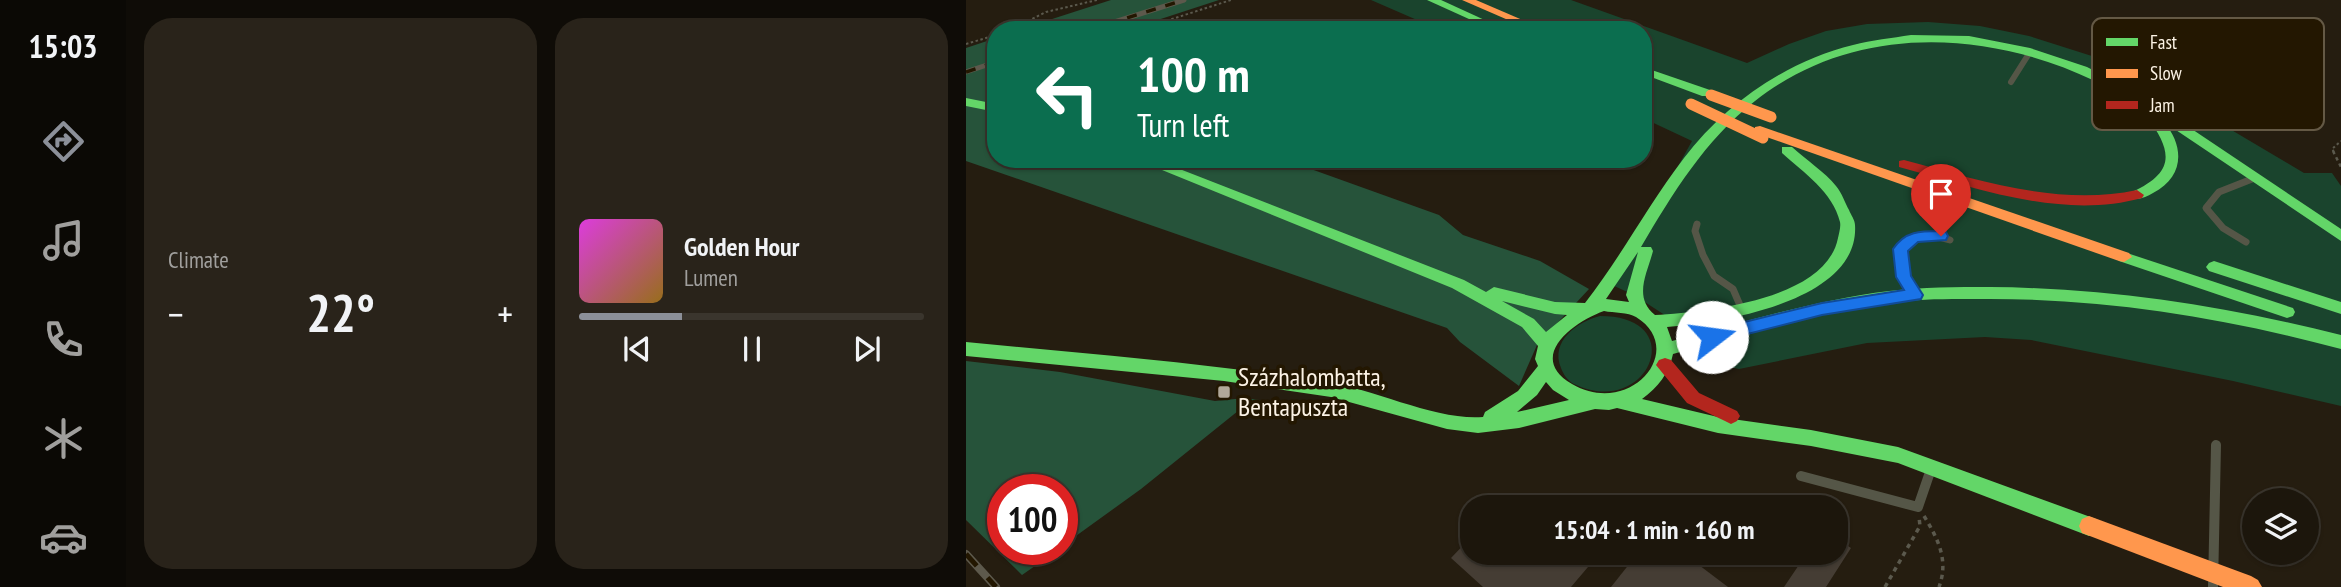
<!DOCTYPE html>
<meta charset="utf-8">
<style>
:root{--surface:#1c160c;--page:#29231a;--text:#f1f3f6;--muted:#a09f9d;--line:#3a352d;--accent:#8c9099}
body{margin:0;font-family:"PT Sans Narrow",sans-serif;background:var(--page);color:var(--text);height:100vh;display:flex;flex-direction:column;font-size:26px;white-space:nowrap}
*{box-sizing:border-box;margin:0}
p{font-size:23px;color:var(--muted)}
.icon{flex:none;width:38px;height:38px;fill:none;stroke:currentColor;stroke-width:2;stroke-linecap:round;stroke-linejoin:round}
.map{position:relative;flex:1;overflow:hidden}
.drawer{display:flex;flex-direction:column;gap:18px;padding:18px;background:#0f0c07;width:840px}
.drawer>*{flex:none}
.hud{position:absolute;left:21px;top:21px;width:665px;height:147px;border-radius:28px;box-shadow:0 2px 5px #0004,0 0 0 2px var(--line);background:#0b6e4f;color:#fff;overflow:hidden}
.controls{position:absolute;left:1276px;top:488px;display:grid;gap:14px}
.controls a{display:grid;place-items:center;width:77px;height:77px;border-radius:50%;background:var(--surface);box-shadow:0 2px 5px #0004,0 0 0 2px var(--line);font-size:35px}
.speed{position:absolute;left:21px;top:474px;display:flex;gap:14px;font-size:35px;font-weight:700;text-align:center}
.speed>*{display:grid;place-content:center;width:91px;height:91px;border-radius:50%;background:var(--surface);box-shadow:0 2px 5px #0004,0 0 0 2px var(--line);line-height:1}
.speed .limit{border:10px solid #d22;background:#fff;color:#111}
.pin{position:absolute;display:grid;place-items:center;width:60px;height:60px;color:#fff;margin:-72px -30px;border-radius:50% 50% 50% 0;rotate:-45deg;box-shadow:0 0 7px #0007}
.pin .icon{rotate:45deg}
.me{position:absolute;width:77px;margin:-38px;rotate:75deg;stroke-linejoin:round;filter:drop-shadow(0 0 5px #0008)}
.turn{display:flex;align-items:center;gap:24px;height:147px;padding:0 35px;font-size:32px}
.turn .icon{width:91px;height:91px;stroke-width:2.5}
.turn b{display:block;font-size:49px;line-height:60px}
.big{font-size:52px;font-weight:600;line-height:1.1}
.drawer .tile{flex:1;display:flex;flex-direction:column;justify-content:center;gap:10px;min-width:0;padding:0 24px;border-radius:28px;background:var(--page)}
.song{display:flex;align-items:center;gap:21px}
.cover{width:84px;height:84px;border-radius:10px;background:linear-gradient(135deg,hsl(300 70% 55%),hsl(40 70% 35%))}
.played{height:7px;border-radius:4px;background:linear-gradient(90deg,var(--accent) 30%,var(--line) 30%)}
.keys{display:flex;justify-content:space-around;direction:ltr}
.heat{display:flex;justify-content:space-between;align-items:center;font-size:38px;direction:ltr}
.drawer .tiles{flex:1;display:grid;gap:18px;grid-template-columns:repeat(2,1fr)}
.trip{position:absolute;left:494px;top:495px;width:388px;height:70px;border-radius:28px;background:var(--surface);box-shadow:0 2px 5px #0004,0 0 0 2px var(--line);font-weight:600;line-height:70px;text-align:center}
main{display:flex;flex:1;min-height:0}
.tabs{display:flex;flex-direction:column;width:126px;justify-content:space-around;align-items:center;background:#0b0905;color:var(--muted)}
.tabs .icon{width:49px;height:49px}
.tabs .active{color:var(--accent)}
.tabs b{font-size:32px;color:var(--text)}
.map>svg:first-child{display:block}
.green{fill:#1a442d}
.forest{fill:#26533a}
.building{fill:#453d34}
.lines{fill:none;stroke-linecap:round;stroke-linejoin:round}
.path-far2{stroke:#5b594d;stroke-width:2;stroke-dasharray:2.5 2.5;stroke-linecap:butt}
.path-far1{stroke:#5b594d;stroke-width:2.5;stroke-dasharray:3.5 3.5;stroke-linecap:butt}
.path{stroke:#5b594d;stroke-width:3.5;stroke-dasharray:4.5 4.5;stroke-linecap:butt}
.lane-far2{stroke:#555647;stroke-width:6}
.lane-far1{stroke:#555647;stroke-width:7}
.lane{stroke:#555647;stroke-width:10}
.fast{fill:#63d668;fill-rule:evenodd}
.slow{fill:#ff974d;fill-rule:evenodd}
.jam{fill:#b3261e;fill-rule:evenodd}
.rail-far1-casing{stroke:#5d594c;stroke-width:5}
.rail-casing{stroke:#5d594c;stroke-width:8}
.rail-far1{stroke:#231701;stroke-width:3.5;stroke-dasharray:10;stroke-linecap:butt}
.rail{stroke:#231701;stroke-width:5;stroke-dasharray:16;stroke-linecap:butt}
.slow-bridge{stroke:#ff974d;stroke-width:11}
.route{fill:#1a73e8;stroke:#114b97;stroke-width:2}
.poi-dot{fill:#b1a89a;stroke:#231701;stroke-width:2.5}
.labels{text-anchor:middle;stroke-width:7;stroke-linejoin:round;paint-order:stroke}
.poi-label{font-size:26px;fill:#fcf3e5;stroke:#231701;text-anchor:start}
.key{fill:#231701;stroke:#645945;stroke-width:2}
.key-label{font-size:19px;fill:#fcf3e5}
</style>
<main>
<nav class="tabs">
<b>15:03</b>
<svg class="icon active" aria-label="directions" viewBox="0 0 24 24"><path d="M12 3l9 9-9 9-9-9zM9 14v-3h6M13 9l2 2-2 2"/></svg>
<svg class="icon" aria-label="music" viewBox="0 0 24 24"><path d="M9 18V5l10-2v13"/><circle cx="6" cy="18" r="3"/><circle cx="16" cy="16" r="3"/></svg>
<svg class="icon" aria-label="phone" viewBox="0 0 24 24"><path d="M5 4h4l2 5-3 2q2 4 5 5l2-3 5 2v4C11 20 4 13 5 4z"/></svg>
<svg class="icon" aria-label="climate" viewBox="0 0 24 24"><path d="M12 3v18M4 7l16 10M4 17L20 7"/></svg>
<svg class="icon" aria-label="car" viewBox="0 0 24 24"><path d="M5 17H2v-5l4-1 3-4h7l3 4 3 1v5h-3M9 17h6M6 11h13"/><circle cx="7" cy="17" r="2"/><circle cx="17" cy="17" r="2"/></svg>
</nav>
<section class="drawer">
<div class="tiles">
<div class="tile"><p>Climate</p>
<div class="heat"><a>−</a><b class="big">22°</b><a>+</a></div>
</div>
<div class="tile">
<div class="song"><i class="cover"></i><div><b>Golden Hour</b><p>Lumen</p></div></div>
<div class="played"></div>
<div class="keys"><svg class="icon" aria-label="previous" viewBox="0 0 24 24"><path d="M18 5L8 12l10 7zM5 5v14"/></svg><svg class="icon" aria-label="pause" viewBox="0 0 24 24"><path d="M8 5v14M16 5v14"/></svg><svg class="icon" aria-label="next" viewBox="0 0 24 24"><path d="M6 5l10 7-10 7zM19 5v14"/></svg></div>
</div>
</div>
</section>
<div class="map">
<svg width="1375" height="587" viewBox="0 0 1375 587">
<rect width="100%" height="100%" fill="#251d10"/>
<!-- green -->
<g class="green">
<polygon points="405,0 605,0 781,63 823,44 860,31 901,24 962,22 1014,26 1063,36 1129,57 1198,90 1338,173 1366,173 1375,186 1375,406 1267,381 1065,340 1019,337 901,343 773,369 749,364 732,354 711,323 668,295 646,285 726,141 677,118 677,30 474,30"/>
<path d="M634,316C726,316 682,420 608,384C602,381 597,374 595,368C584,341 611,322 634,316Z"/>
</g>
<!-- forest -->
<g class="forest">
<polygon points="145,0 253,0 161,30 52,30"/>
<polygon points="30,38 30,159 317,159 473,215 497,235 574,261 623,289 571,345 553,386 494,342 481,328 0,161 0,48"/>
<polygon points="0,361 94,372 249,401 279,398 367,410 368,417 272,411 175,489 96,546 96,490 37,490 37,550 92,550 56,575 0,520"/>
</g>
<!-- building -->
<g class="building">
<polygon points="506,536 506,553 605,553 622,567 605,587 517,587 485,558"/>
<polygon points="870,538 885,548 860,587 818,587 841,553 870,553"/>
<polygon points="672,553 717,553 762,587 645,587"/>
</g>
<g class="lines">
<!-- path-far2 -->
<g class="path-far2">
<polyline points="44,30 80,12 131,0"/>
<polyline points="172,30 265,0"/>
<polyline points="0,44 30,35"/>
<polyline points="1368,152 1366,149 1375,141"/>
</g>
<!-- path-far1 -->
<polyline class="path-far1" points="1367,151 1375,167"/>
<!-- path -->
<g class="path">
<path d="M958,516C972,539 983,560 973,587"/>
<polyline points="919,587 954,526 953,517"/>
</g>
<!-- lane-far2 -->
<polyline class="lane-far2" points="1045,82 1064,52"/>
<!-- lane-far1 -->
<g class="lane-far1">
<polyline points="731,224 729,231 737,255 748,276 767,289 776,310"/>
<polyline points="1280,242 1257,228 1240,208 1253,192 1286,179"/>
<path d="M948,292L937,277L934,249C948,235 966,234 984,240"/>
</g>
<!-- lane -->
<g class="lane">
<polyline points="835,476 952,507 964,472"/>
<polyline points="1247,587 1250,445"/>
</g>
<!-- fast -->
<g class="fast">
<polygon points="461,0 475,0 523,22 514,24"/>
<path d="M945,35L1003,36L1064,48L1121,67L1175,95L1375,229V241L1198,122C1219,147 1218,177 1187,193C1180,197 1174,200 1166,198L1164,195L1166,192C1209,172 1207,152 1181,117L1186,114C1070,34 906,9 789,101C739,140 707,193 675,247H685L687,251C681,274 667,297 689,315C740,312 860,300 872,238C873,233 875,227 874,222C867,192 838,173 816,153V147H826C840,160 859,172 870,186C876,193 879,203 883,210C885,215 889,220 889,225C894,301 756,323 701,327L706,341C778,322 850,300 923,291C957,287 990,287 1024,287C1144,288 1259,306 1375,335V349C1259,318 1144,299 1024,299C990,299 957,298 923,303C850,312 778,334 707,354C703,374 692,387 676,399L752,417L845,430L932,447L1130,519L1133,526L1130,533L1123,536L932,463L845,446L752,433L651,408L643,410L629,409L553,428L512,433L481,429L365,397L258,381L0,356V342C120,354 241,363 361,382C407,389 472,421 517,417L519,412L552,391L572,366L569,359L572,346L556,327L486,288L169,159H188L498,280L520,292L528,287L589,302L619,303C655,257 682,205 718,158C759,104 821,61 887,45C906,40 926,38 945,35ZM672,252L660,295L663,302L640,299ZM536,301L589,314L601,315L580,332L568,319ZM638,311C648,313 662,312 670,317C722,349 665,418 606,384C560,357 607,322 638,311ZM580,382L587,390L603,400L551,412L571,395Z"/>
<polygon points="677,67 744,90 746,93 744,96 736,96 677,74"/>
<polygon points="0,98 30,104 30,112 0,106"/>
<polygon points="1158,252 1327,308 1329,312 1327,316 1321,318 1153,261 1150,257"/>
<polygon points="1248,261 1375,302 1375,314 1243,271 1240,267 1243,263"/>
</g>
<!-- slow -->
<g class="slow">
<polygon points="496,0 510,0 580,30 565,30"/>
<polygon points="794,126 1163,253 1166,257 1158,262 1153,261 789,133 789,127"/>
<polygon points="1123,516 1285,576 1292,580 1296,587 1257,587 1116,533 1113,526 1116,519"/>
</g>
<!-- jam -->
<g class="jam">
<path d="M938,160C1013,180 1093,207 1171,190L1178,195L1176,198C1096,220 1010,188 933,167V161Z"/>
<polygon points="699,358 705,360 733,393 771,411 774,416 771,421 765,424 759,421 721,403 690,365 693,360"/>
</g>
<defs>
<g id="rail-far1">
<polyline points="123,30 218,0"/>
<polyline points="0,72 30,62"/>
</g>
<polyline id="rail" points="0,554 30,587"/>
</defs>
<!-- rail-far1 casing -->
<use href="#rail-far1" class="rail-far1-casing"/>
<!-- rail casing -->
<use href="#rail" class="rail-casing"/>
<!-- rail-far1 -->
<use href="#rail-far1" class="rail-far1"/>
<!-- rail -->
<use href="#rail" class="rail"/>
<!-- slow-bridge -->
<g class="slow-bridge">
<polyline points="745,95 805,117"/>
<polyline points="725,104 797,138"/>
</g>
</g>
<!-- route -->
<path class="route" d="M975,231L980,232L982,236L980,240L952,242L942,251L945,276L957,295L955,299L856,315L746,343L740,341L737,337L740,332L746,330L856,303L938,290L930,277L927,249C939,231 954,231 975,231Z"/>
<!-- markers -->
<rect class="poi-dot" x="251" y="385" width="14" height="14" rx="3.5"/>
<g class="labels">
<!-- poi labels -->
<g class="poi-label">
<text x="272" y="386">Százhalombatta,<tspan x="272" dy="30">Bentapuszta</tspan></text>
</g>
</g>
<!-- legend -->
<rect x="1126" y="18" width="232" height="112" rx="10" class="key"/>
<rect x="1140" y="38" width="32" height="8" fill="#63d668"/>
<rect x="1140" y="69" width="32" height="9" fill="#ff974d"/>
<rect x="1140" y="101" width="32" height="8" fill="#b3261e"/>
<g class="key-label">
<text x="1184" y="49">Fast</text>
<text x="1184" y="80">Slow</text>
<text x="1184" y="112">Jam</text>
</g>
</svg>
<div class="controls">
<a><svg class="icon" aria-label="layers" viewBox="0 0 24 24"><path d="M12 4l9 5-9 5-9-5zM3 14l9 5 9-5"/></svg></a>
</div>
<div class="speed"><div class="limit">100</div></div>
<div class="pin" style="left:975px;top:236px;background:#d93025"><svg class="icon" aria-label="arrive" viewBox="0 0 24 24"><path d="M6 21V4h12l-3 4 3 4H6"/></svg></div>
<svg class="me" style="left:746px;top:337px" viewBox="-20 -20 40 40"><circle r="19" fill="#fff"/><path d="M0-13L10 11 0 6-10 11z" fill="#1a73e8"/></svg>
<div class="trip">15:04 · 1 min · 160 m</div>
<div class="hud">
<div class="turn"><svg class="icon" aria-label="left" viewBox="0 0 24 24"><path d="M17 20v-9H6M10 6l-5 5 5 5"/></svg><div><b>100 m</b>Turn left</div></div>
</div>
</div>
</main>
